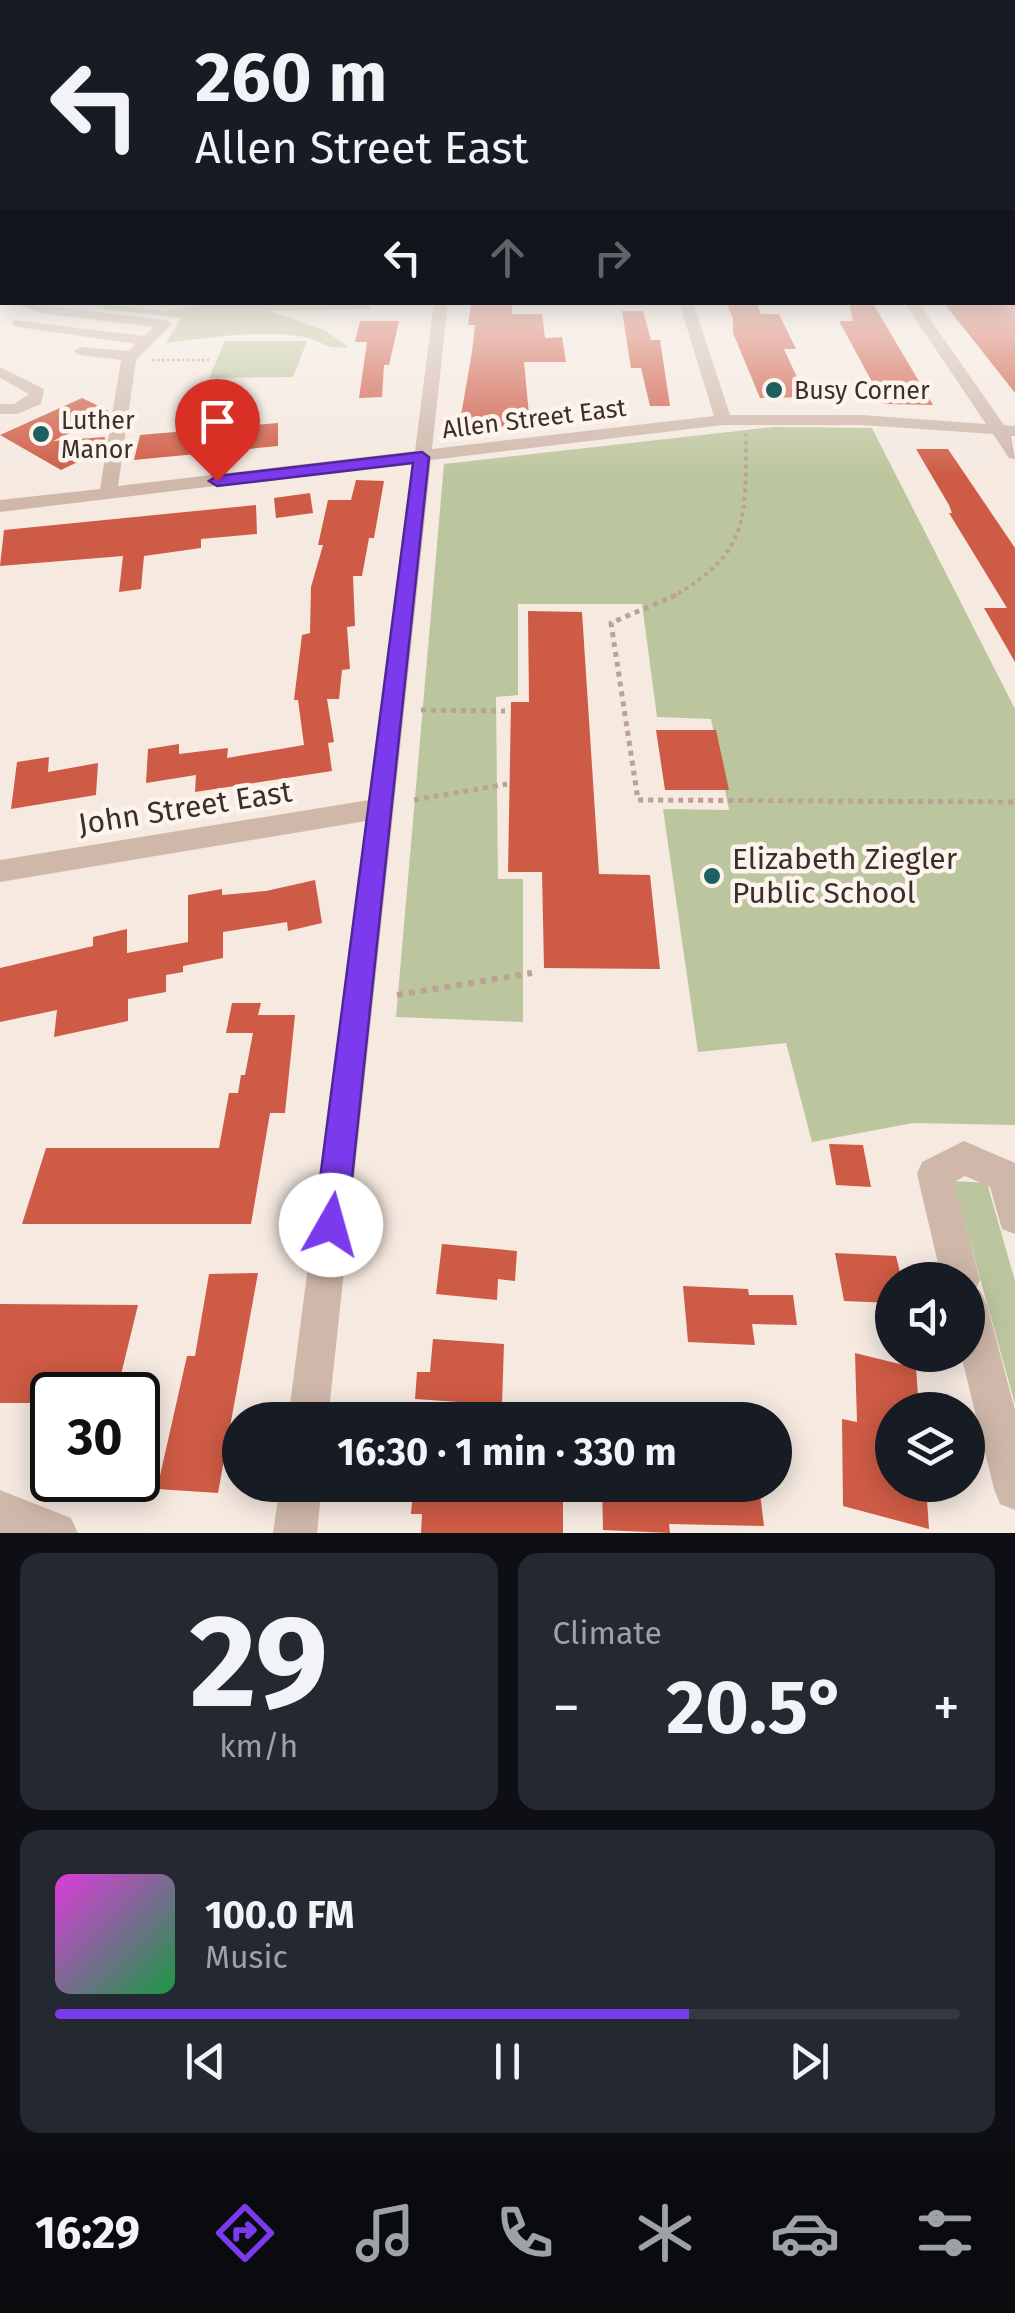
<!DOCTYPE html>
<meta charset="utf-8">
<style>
:root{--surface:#171b24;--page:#242831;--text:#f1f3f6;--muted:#9ea1a6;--line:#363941;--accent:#7c3aed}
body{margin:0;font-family:"Fira Sans",sans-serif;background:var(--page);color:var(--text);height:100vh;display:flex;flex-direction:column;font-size:38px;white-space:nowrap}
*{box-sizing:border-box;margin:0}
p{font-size:32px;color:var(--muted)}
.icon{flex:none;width:55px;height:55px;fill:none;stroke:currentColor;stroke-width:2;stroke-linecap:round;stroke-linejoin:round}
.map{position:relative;height:1533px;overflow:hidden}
.details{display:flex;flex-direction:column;gap:20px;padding:20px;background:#0d0f14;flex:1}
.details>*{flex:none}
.hud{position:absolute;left:0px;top:0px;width:1015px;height:305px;box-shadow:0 5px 25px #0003;background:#171b24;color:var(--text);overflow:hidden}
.buttons{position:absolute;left:875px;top:1262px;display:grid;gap:20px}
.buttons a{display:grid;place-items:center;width:110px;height:110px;border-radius:50%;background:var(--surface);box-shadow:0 5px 25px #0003;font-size:50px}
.speed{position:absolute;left:30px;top:1372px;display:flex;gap:20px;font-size:50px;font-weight:700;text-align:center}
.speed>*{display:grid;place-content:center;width:130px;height:130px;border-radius:50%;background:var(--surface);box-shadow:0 5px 25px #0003;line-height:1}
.speed .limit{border:5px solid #111;border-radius:15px;background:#fff;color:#111}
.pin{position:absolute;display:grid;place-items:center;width:85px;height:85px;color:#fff;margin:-102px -42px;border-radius:50% 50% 50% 0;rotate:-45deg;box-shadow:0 0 10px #0007}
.pin .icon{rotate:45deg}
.me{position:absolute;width:110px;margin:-55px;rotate:7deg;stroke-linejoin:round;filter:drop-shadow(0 0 8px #0008)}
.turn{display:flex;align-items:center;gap:35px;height:210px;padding:0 30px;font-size:45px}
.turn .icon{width:130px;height:130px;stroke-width:2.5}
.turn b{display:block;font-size:70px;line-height:85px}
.lanes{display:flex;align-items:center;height:95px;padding:0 30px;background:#0003;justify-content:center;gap:50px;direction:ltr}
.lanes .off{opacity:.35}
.big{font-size:75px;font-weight:700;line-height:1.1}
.details .tile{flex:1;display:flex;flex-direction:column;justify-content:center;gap:15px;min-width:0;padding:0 35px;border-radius:20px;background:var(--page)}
.details .dial{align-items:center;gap:0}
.dial b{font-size:130px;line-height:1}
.song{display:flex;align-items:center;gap:30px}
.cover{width:120px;height:120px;border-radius:15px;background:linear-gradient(135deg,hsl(300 70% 55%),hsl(140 70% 35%))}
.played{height:10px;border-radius:5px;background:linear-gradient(90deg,var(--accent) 70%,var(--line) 70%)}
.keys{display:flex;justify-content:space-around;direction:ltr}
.heat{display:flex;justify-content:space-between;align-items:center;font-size:55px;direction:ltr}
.details .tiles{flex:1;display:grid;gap:20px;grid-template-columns:1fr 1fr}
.tile:last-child{grid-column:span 2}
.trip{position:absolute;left:222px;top:1402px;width:570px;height:100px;border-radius:50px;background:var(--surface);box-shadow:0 5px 25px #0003;font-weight:700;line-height:100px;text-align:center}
.dock{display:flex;height:160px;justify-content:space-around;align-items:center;background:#090b0e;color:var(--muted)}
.dock .icon{width:70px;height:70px}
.dock .current{color:var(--accent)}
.dock b{font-size:45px;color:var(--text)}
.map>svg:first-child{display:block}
.green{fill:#bcc69e}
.building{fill:#ce5b45}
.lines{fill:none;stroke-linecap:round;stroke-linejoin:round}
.path-far3{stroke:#bba294;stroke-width:2.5;stroke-dasharray:2.5 2.5;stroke-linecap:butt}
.path-far2{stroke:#bba294;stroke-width:4;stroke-dasharray:4 4;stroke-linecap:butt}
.path-far1{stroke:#bba294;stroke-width:5;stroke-dasharray:5 5;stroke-linecap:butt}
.path{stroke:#bba294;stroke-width:6;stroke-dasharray:6 6;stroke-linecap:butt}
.minor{fill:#cfb8aa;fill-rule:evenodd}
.major{fill:#7e645a;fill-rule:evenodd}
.route{fill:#7c3aed;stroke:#51269a;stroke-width:2.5}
.poi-dot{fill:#1c6160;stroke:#fcf4ed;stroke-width:4}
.labels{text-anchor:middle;stroke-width:9;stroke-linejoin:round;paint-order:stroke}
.far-poi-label{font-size:25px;fill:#3c2e2a;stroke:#fcf4ed;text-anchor:start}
.far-street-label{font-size:25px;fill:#3c2e2a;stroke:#fcf4ed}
.street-label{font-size:30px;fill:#3c2e2a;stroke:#fcf4ed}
.poi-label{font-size:30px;fill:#3c2e2a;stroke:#fcf4ed;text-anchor:start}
</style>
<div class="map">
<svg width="1015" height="1533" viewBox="0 0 1015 1533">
<rect width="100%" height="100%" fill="#f5e9e0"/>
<!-- green -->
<g class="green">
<path d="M211,303V302L371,303L370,309L269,311L324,330L349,347C324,350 324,341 304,337C266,329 205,338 166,343L181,318L102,309L107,305L167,311Z"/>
<polygon points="225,341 307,341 293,377 209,378"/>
<polygon points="774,427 872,428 1015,709 1015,1125 913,1123 812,1142 786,1043 698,1052 663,809 729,810 711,719 657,717 642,604 518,604 518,695 496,697 498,879 523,879 523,1022 396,1017 444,464"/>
<polygon points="953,1181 987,1183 1015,1281 1015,1404"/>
</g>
<!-- building -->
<g class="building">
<polygon points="726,302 756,302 761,314 779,314 796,349 784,349 806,397 760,398 733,333 733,319"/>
<polygon points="849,302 872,302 933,405 884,404 839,321 853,321"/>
<polygon points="943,302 1015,302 1015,393 978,346"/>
<polygon points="471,304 512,305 512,314 542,314 545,338 562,337 566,362 524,362 530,425 487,428 487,421 460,421 472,352 475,325 468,325"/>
<polygon points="622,311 643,311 651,340 660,340 670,406 650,406 641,368 631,368"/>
<polygon points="360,321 399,321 389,365 384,365 382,397 359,398 367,342 355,342"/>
<polygon points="82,398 109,411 108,415 53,441 105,437 103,450 61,470 0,435"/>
<polygon points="278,423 278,446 134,460 140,435"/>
<polygon points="916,449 948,449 1015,548 1015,662 984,608 1007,608 949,513 952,513 949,505"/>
<polygon points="356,480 384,481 374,538 369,538 362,576 353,576 355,626 347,627 350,669 342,670 339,699 327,699 334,742 328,743 332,771 195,792 196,775 146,783 148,749 179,744 179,754 228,748 227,758 304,745 298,700 294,700 302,635 310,633 311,587 323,545 318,545 328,500 351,500"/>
<polygon points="310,493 313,513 276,518 274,498"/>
<polygon points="256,505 257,534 201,539 201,548 144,556 141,589 119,592 123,556 0,566 4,530"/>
<polygon points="528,611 582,612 599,874 650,875 660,969 544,968 542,872 508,872 511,702 529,702"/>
<polygon points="656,730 716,730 729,790 665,790"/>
<polygon points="49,757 48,772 98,763 96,795 11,809 17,762"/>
<polygon points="315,880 322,923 288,931 287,922 223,932 223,958 183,966 183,972 166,975 166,992 128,999 128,1021 54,1037 57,1010 0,1022 0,968 93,946 93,937 127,929 127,953 188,942 188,895 222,889 222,895 266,891"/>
<polygon points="232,1003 261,1003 258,1015 295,1015 285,1113 270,1113 251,1224 22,1224 46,1148 219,1148 229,1093 238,1093 241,1075 245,1075 253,1033 226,1033"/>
<polygon points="829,1144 863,1145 871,1187 836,1185"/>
<polygon points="442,1244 517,1251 515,1281 498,1279 497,1300 436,1294"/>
<polygon points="835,1253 896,1256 902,1280 892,1280 892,1303 844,1301"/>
<polygon points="258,1273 218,1493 157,1489 187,1356 195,1356 209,1274"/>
<polygon points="683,1286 748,1289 749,1295 793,1295 797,1325 752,1324 755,1345 688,1342"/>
<polygon points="0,1304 138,1305 116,1395 52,1395 52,1403 0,1403"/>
<polygon points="433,1339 504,1344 502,1405 415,1399 417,1372 430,1372"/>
<polygon points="855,1353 916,1368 919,1410 892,1410 892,1485 926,1485 929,1529 843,1506 842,1419 857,1422"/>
<polygon points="423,1485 563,1485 563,1533 421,1533 422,1514 411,1514 413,1490 423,1489"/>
<polygon points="602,1485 759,1485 764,1526 669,1524 670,1533 603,1530"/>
</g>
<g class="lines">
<!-- path-far3 -->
<polyline class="path-far3" points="152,360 209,360"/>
<!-- path-far2 -->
<path class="path-far2" d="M671,598C752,551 745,517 746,434"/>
<!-- path-far1 -->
<g class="path-far1">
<polyline points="676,595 611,623 638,800 1015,802"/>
<polyline points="421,710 505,711"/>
<polyline points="414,800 507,784"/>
</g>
<!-- path -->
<polyline class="path" points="397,995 532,973"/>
<!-- minor -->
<g class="minor">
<polygon points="0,296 2,302 7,303 0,304"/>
<polygon points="14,302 165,320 172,324 136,360 118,486 415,451 434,302 448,302 432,449 714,416 679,302 693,302 730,415 862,415 986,424 904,302 918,302 1004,425 1015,426 1015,436 1011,436 1015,459 1009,458 993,434 862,425 723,425 431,460 328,1420 288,1420 366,821 0,882 0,860 369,800 413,462 0,512 0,500 100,489 121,360 80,355 73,351 80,347 128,351 136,344 18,327 13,326 13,320 144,336 154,327 39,313"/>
<polygon points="108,302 154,302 147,306"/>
<polygon points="0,367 44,389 41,404 17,414 0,414 0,404 14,404 29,394 0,378"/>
<polygon points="964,1141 1015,1163 1015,1234 1002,1229 990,1187 965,1176 954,1182 980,1280 976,1289 981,1292 987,1305 1015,1410 1015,1510 1000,1504 994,1489 961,1355 968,1355 968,1280 942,1280 917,1174 922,1162"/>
<polygon points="280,1485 322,1485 317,1533 273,1533"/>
<polygon points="0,1490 71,1518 78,1533 0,1533"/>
</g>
<!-- major -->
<rect class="major" x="1012" y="269" width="3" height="8"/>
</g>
<!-- sky -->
<linearGradient id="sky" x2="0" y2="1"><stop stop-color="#7db4d2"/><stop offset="0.55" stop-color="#faf5f1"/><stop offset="1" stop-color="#faf5f1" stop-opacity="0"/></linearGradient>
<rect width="1015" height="477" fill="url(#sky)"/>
<!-- route -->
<polygon class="route" points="422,452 429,457 347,1225 342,1237 331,1242 319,1237 314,1225 413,463 217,486 209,481 217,476"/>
<!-- markers -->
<g class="poi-dot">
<circle cx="774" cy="390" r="10"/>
<circle cx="41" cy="434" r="10"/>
<circle cx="712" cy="876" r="10"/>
</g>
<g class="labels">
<!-- far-poi labels -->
<g class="far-poi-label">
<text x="794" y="399">Busy Corner</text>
<text x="61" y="429">Luther<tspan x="61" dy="29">Manor</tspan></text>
</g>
<!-- far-street labels -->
<g class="far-street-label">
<text transform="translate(534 418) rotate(-7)" y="9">Allen Street East</text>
</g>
<!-- street labels -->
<g class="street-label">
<text transform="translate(185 808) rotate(-9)" y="10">John Street East</text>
</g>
<!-- poi labels -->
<g class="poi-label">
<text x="732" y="869">Elizabeth Ziegler<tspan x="732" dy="34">Public School</tspan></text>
</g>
</g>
</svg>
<div class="buttons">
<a><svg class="icon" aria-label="sound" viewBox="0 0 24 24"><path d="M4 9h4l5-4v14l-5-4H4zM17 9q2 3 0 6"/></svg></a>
<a><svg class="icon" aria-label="layers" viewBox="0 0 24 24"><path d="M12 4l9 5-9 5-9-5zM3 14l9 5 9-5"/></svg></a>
</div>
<div class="speed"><div class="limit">30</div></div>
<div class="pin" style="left:217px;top:481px;background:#d93025"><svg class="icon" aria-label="arrive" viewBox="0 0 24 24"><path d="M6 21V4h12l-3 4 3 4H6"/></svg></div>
<svg class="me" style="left:331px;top:1225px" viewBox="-20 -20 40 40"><circle r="19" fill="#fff"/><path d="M0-13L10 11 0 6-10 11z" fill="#7c3aed"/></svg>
<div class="trip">16:30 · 1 min · 330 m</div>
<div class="hud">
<div class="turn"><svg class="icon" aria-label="left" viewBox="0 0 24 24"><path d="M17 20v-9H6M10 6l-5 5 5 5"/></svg><div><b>260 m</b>Allen Street East</div></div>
<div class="lanes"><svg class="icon" aria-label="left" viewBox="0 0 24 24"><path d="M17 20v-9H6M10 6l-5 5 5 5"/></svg><svg class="icon off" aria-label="ahead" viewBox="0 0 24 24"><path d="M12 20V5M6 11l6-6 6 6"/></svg><svg class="icon off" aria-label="right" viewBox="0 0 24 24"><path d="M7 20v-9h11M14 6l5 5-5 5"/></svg></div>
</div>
</div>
<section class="details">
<div class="tiles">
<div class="tile dial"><b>29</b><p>km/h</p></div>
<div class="tile"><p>Climate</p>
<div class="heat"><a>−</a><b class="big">20.5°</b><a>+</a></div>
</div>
<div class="tile">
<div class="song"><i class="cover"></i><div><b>100.0 FM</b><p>Music</p></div></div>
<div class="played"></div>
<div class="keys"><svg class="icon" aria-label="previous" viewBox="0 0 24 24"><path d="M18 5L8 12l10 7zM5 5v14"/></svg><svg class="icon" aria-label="pause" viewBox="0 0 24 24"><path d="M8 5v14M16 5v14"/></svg><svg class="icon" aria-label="next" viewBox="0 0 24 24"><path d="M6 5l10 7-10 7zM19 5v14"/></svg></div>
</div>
</div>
</section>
<nav class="dock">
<b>16:29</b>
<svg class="icon current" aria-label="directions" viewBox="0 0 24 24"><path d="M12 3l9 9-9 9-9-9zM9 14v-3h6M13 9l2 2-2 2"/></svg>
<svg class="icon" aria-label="music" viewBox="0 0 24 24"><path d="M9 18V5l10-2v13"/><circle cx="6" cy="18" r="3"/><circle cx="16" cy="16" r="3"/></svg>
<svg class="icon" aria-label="phone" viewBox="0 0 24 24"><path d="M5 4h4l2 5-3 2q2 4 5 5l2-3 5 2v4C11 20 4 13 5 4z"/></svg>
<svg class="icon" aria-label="climate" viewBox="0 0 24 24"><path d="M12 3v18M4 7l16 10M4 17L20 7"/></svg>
<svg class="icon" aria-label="car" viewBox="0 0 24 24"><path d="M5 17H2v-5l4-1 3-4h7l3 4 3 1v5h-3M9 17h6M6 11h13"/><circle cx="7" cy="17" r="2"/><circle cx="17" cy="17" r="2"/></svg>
<svg class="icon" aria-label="filters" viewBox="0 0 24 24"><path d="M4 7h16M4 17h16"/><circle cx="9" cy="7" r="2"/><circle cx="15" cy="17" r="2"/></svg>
</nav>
